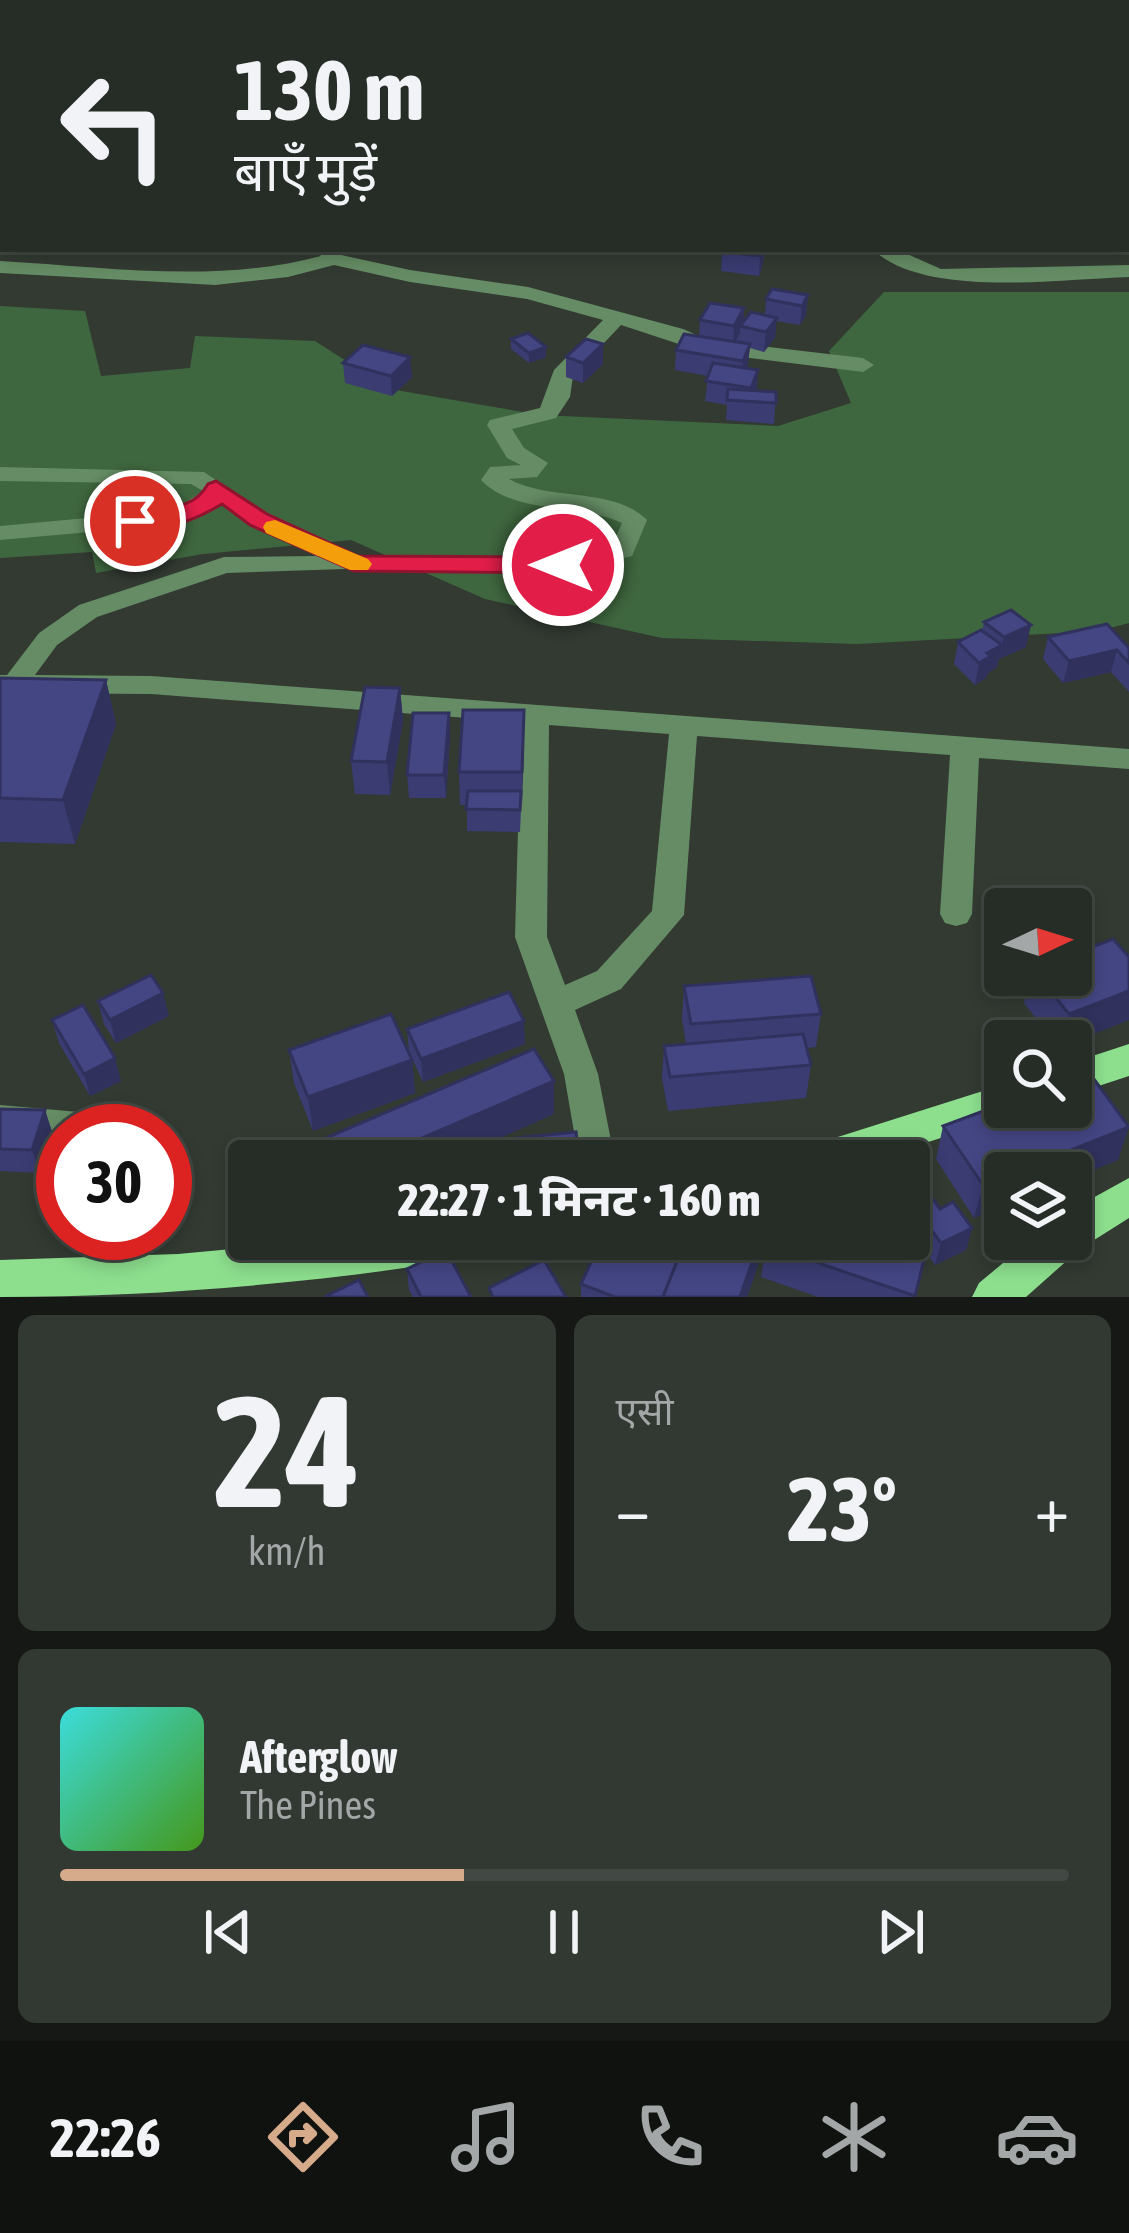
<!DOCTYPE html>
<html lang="hi">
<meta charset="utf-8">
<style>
:root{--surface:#262c26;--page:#323832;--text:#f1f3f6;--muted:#a4a7a7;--line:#424843;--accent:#d6ab8b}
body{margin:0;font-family:"Asap Condensed","Noto Sans Devanagari",sans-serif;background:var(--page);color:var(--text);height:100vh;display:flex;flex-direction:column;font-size:45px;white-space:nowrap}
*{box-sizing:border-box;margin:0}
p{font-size:39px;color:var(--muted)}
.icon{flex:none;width:66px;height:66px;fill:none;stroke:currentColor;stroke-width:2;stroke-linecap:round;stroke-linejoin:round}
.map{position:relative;height:1297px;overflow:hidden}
.details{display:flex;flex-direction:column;gap:18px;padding:18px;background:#151815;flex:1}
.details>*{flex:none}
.banner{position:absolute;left:0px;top:0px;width:1131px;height:252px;box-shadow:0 6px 18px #0003,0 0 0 3px var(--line);background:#262c26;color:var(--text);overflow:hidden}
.needle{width:78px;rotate:86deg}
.buttons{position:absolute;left:984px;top:888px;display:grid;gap:24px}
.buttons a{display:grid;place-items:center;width:108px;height:108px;border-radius:12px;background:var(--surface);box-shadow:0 6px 18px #0003,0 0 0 3px var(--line);font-size:60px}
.speed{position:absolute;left:36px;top:1104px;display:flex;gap:24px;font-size:60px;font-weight:700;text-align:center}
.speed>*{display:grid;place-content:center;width:156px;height:156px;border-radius:50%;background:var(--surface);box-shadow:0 6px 18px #0003,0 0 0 3px var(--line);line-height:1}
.speed .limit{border:18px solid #d22;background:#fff;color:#111}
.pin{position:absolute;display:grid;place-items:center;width:102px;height:102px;color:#fff;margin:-51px;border:6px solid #fff;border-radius:50%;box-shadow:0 3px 12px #0007}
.me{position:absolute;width:132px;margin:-66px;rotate:270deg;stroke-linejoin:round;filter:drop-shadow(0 0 9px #0008)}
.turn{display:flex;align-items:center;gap:42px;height:252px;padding:0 36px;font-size:54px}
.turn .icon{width:156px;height:156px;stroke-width:2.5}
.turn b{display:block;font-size:84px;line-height:102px}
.big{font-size:90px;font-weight:800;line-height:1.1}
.details .widget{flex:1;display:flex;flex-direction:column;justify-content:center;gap:18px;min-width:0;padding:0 42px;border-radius:18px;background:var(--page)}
.details .dial{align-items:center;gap:0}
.dial b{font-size:156px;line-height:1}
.song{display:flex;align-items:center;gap:36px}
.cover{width:144px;height:144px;border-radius:18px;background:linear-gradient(135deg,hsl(180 70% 55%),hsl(100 70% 35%))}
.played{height:12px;border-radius:6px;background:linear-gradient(90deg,var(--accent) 40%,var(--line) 40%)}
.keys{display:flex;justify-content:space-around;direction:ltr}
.heat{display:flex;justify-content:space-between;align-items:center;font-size:66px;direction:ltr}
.details .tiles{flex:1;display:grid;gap:18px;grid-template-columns:1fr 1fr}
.widget:last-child{grid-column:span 2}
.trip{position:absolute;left:228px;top:1140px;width:702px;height:120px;border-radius:12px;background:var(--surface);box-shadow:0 6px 18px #0003,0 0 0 3px var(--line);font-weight:800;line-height:120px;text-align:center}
.tab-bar{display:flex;height:192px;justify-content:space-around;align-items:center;background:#0f120f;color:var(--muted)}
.tab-bar .icon{width:84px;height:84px}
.tab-bar .selected{color:var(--accent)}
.tab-bar b{font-size:54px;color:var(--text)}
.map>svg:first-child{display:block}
.green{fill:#3f673f}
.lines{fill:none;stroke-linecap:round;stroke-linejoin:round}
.minor{fill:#658c64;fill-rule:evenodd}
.major{fill:#8ddf8e;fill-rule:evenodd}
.wall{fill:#3a3c72}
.shaded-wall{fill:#30315c}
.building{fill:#444684;stroke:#30315c;stroke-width:3}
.route{fill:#e11d48;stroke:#92132f;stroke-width:3}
.slow{fill:#f59e0b}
</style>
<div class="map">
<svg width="1129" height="1297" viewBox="0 0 1129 1297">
<rect width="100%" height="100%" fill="#323a32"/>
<!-- green -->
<g class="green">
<polygon points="0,0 1129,0 1129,8 1128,3 3,3 0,190"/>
<polygon points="884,292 1129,292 1129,623 1098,631 857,644 662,638 485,599 351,540 203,554 96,573 92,552 0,558 0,306 85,311 101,376 190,368 195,336 315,341 390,389 540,415 778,426 851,403 829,351"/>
</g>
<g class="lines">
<!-- minor -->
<g class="minor">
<polygon points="270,0 289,0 292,3 273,3"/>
<polygon points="539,0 556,0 559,3 536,3"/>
<polygon points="606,0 620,0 621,3 605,3"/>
<polygon points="661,0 698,0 658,3"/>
<polygon points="868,0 902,0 905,3 870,3"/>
<rect x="1128" y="17" width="1" height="10"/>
<rect x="1128" y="105" width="1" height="10"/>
<polygon points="3,109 3,128 0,127"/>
<rect x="0" y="151" width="3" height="10"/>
<rect x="0" y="197" width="3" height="12"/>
<path d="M315,249H336L341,255L410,270L528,287L683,329L708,340L863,358L874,365L863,372L703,352L621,325L573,376L570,397L556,418L512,429L524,448L548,463L537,477L509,479C550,502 613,486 647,520L632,556L563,573L345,569L227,573L97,617L57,645L35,675L151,676L1129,749V769L979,758L972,914L967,923L956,926L945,923L940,914L950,755L697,736L684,915L621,989L575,1010L598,1074L615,1161H579L564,1074L515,937L521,722L151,694L0,693V675H7L39,633L79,605L224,557L316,556L250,525L221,504L180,524L0,540V526L174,510L203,491L191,484L0,481V467L204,472L268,515L358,556L563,557L612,546L622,523C578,502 516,516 481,480L490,467L521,465L507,458L487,425L490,420L540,408L554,370L603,320L527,299L410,282L334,265L288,277L215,285L0,273V261C107,267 216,284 321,256ZM549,725L669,734L652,911L597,971L565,985L547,937Z"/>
<path d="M872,249H896L941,269L1129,265V277C1058,279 925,299 872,249Z"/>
<polygon points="0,1105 90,1113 103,1117 108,1128 63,1131 63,1141 0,1135"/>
</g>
<!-- major -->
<g class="major">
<polygon points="1129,1044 1129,1076 1071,1095 1071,1063"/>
<polygon points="1005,1084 1005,1107 1022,1107 1019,1113 869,1161 794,1161 800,1149"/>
<polygon points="1129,1178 1129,1218 1080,1249 1026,1297 972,1297 979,1283 1032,1239 1071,1239 1071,1210"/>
<path d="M338,1239H493L487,1252L472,1258C315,1283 159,1297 0,1297V1260L178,1254Z"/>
</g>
</g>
<!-- wall -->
<g class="wall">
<polygon points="765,249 763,263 759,276 721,271 722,252"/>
<polygon points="808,295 806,315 800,325 776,321 775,337 764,352 750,348 747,368 756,391 776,392 774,424 726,420 727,405 705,401 708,376 675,370 676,350 699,337 700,320 744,308 743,322 765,315 766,299"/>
<polygon points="511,339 546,347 546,357 529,363 511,349"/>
<polygon points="566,357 603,364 583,383 566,377"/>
<polygon points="343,363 412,377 392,396 345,383"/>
<polygon points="984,622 1026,647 999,659 997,667 988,673 986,678 975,685 954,664 958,642 982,631"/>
<polygon points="1048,637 1129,648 1129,692 1111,672 1063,683 1043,659"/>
<polygon points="0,678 106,680 116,724 75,844 0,842"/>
<polygon points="400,688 403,721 390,795 355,794 351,761"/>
<polygon points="449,713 450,735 446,798 409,798 407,775"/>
<polygon points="524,743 520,832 467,831 467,805 460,805 459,772"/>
<polygon points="1031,975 1071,975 1071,1041 1054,1041 1024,1003"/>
<polygon points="684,986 821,1014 816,1047 807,1048 811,1065 806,1098 668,1111 662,1079 664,1046 686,1044 682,1019"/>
<polygon points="98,1001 169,1016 116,1043 104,1024"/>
<polygon points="52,1020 121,1081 90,1096 59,1043"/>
<polygon points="407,1029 525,1044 423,1082 409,1052"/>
<polygon points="289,1050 412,1060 415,1093 313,1131 294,1083"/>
<polygon points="0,1109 45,1110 52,1132 40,1173 0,1171"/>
<polygon points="943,1126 1118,1160 1071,1179 1071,1173 1005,1173 1005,1238 1003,1239 985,1213 974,1218 936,1159"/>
<polygon points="909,1166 940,1209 972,1228 966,1250 935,1265 926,1252 915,1297 818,1297 761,1277 766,1245 909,1239"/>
<polygon points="249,1171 249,1224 243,1209 236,1176"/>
<polygon points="767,1239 747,1297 581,1297 581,1284 627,1258"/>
<polygon points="407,1269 471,1297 413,1297 409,1290"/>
</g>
<!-- shaded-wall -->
<g class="shaded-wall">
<polygon points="763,249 763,263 759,276 760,256"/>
<polygon points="808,295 806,315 800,325 802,306"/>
<polygon points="744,308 743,326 740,326 740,333 733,346 734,326"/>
<polygon points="777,318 775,337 764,352 766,332"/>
<polygon points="603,344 603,364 583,383 583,363"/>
<polygon points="750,344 748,364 741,381 743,361"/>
<polygon points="546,347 546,357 529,363 529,353"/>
<polygon points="410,357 412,377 392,396 391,376"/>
<polygon points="758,370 757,390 750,401 751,388"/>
<polygon points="1031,625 1026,647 999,659 1004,637"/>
<polygon points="1002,645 997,667 988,673 986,678 975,685 979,663 987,653"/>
<polygon points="1117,650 1111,672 1063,683 1069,661"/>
<polygon points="106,680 116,724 75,844 63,800"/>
<polygon points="400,688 403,721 390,795 387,762"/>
<polygon points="524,710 524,743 522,805 522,772"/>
<polygon points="449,713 450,735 446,798 444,775"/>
<polygon points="1129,991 1129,1020 1071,1043 1071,1041 1061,1041 1069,1014"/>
<polygon points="163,993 169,1016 116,1043 110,1020"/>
<polygon points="524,1021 525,1044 423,1082 421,1059"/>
<polygon points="115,1058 121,1081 90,1096 84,1074"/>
<polygon points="412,1060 415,1093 313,1131 308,1097"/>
<polygon points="554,1081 554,1114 448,1161 369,1161"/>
<polygon points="45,1110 52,1132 40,1173 32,1150"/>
<polygon points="1129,1127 1118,1160 1071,1179 1071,1173 1017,1173 1018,1171"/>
<polygon points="995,1180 985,1213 974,1218 983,1185"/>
<polygon points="927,1224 922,1246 913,1251 918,1229"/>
<polygon points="972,1228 966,1250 935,1265 941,1243"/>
<polygon points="760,1239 767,1239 747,1297 740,1297"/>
</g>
<!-- building -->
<g class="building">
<polygon points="723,249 763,249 760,256 722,252"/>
<polygon points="772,289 808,295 802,306 766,299"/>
<polygon points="710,303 744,308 734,326 700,320"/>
<polygon points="751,312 777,318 766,332 740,326"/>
<polygon points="528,333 546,347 529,353 511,339"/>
<polygon points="684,334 750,344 743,361 676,350"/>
<polygon points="586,339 603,344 583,363 566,357"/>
<polygon points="363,345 410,357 391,376 343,363"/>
<polygon points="713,363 758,370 751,388 706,381"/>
<polygon points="728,389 776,392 776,403 727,400"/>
<polygon points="1011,610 1031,625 1004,637 984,622"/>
<polygon points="1107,624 1129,648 1129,663 1117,650 1069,661 1048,637"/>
<polygon points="981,630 1002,645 987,653 991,656 979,663 958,642"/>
<polygon points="0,678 106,680 63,800 0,798"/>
<polygon points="365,687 400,688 387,762 351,761"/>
<polygon points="463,710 524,710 522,772 459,772"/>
<polygon points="413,713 449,713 444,775 407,775"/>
<polygon points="468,791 521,791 520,810 466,809"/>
<polygon points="1113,939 1129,957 1129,991 1069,1014 1037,975 1071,975 1071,955"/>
<polygon points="151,975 163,993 110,1020 98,1001"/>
<polygon points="811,976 821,1014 691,1024 684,986"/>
<polygon points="509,992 524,1021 421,1059 407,1029"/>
<polygon points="83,1005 115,1058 84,1074 52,1020"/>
<polygon points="391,1014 412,1060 308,1097 289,1050"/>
<polygon points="803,1034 811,1065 670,1077 664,1046"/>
<polygon points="534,1049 554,1081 369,1161 272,1161"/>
<polygon points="1088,1071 1129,1127 1018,1171 1019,1173 1005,1173 1005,1196 995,1180 983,1185 943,1126 1005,1103 1005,1107 1071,1107 1071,1078"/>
<polygon points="0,1109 45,1110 32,1150 0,1149"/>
<polygon points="576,1132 580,1161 448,1161 446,1145"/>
<polygon points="909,1166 940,1209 953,1202 972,1228 941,1243 927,1224 918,1229 909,1216"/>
<polygon points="249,1171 249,1208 236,1176"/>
<polygon points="909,1232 929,1239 915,1296 766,1245 767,1239 909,1239"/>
<polygon points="635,1239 649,1239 681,1251 663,1297 615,1297 581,1284 598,1247 627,1258"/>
<polygon points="686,1239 760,1239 740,1297 663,1297"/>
<polygon points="446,1250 471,1297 421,1297 407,1269"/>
<polygon points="544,1260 566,1297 493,1297 489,1288"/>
<polygon points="359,1280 368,1297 324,1297"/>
</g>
<!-- route -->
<path class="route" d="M216,481L267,514L358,556L563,557L576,565L563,573L354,571L250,525L222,504C197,519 148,541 123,521C148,499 188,520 208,484Z"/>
<!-- slow -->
<polygon class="slow" points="275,520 368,559 372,564 368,570 350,570 266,533 263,527 266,522"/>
</svg>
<div class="buttons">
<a><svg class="needle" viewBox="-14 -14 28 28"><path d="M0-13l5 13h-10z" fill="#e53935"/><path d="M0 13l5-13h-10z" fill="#a4a7a7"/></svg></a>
<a><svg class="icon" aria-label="search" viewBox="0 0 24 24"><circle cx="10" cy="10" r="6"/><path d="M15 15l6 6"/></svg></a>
<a><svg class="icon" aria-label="layers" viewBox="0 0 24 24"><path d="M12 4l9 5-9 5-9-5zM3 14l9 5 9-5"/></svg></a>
</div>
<div class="speed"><div class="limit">30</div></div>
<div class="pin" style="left:135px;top:521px;background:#d93025"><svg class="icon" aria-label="arrive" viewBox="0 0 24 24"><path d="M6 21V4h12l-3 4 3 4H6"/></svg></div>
<svg class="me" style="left:563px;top:565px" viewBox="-20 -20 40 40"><circle r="17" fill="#e11d48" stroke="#fff" stroke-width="3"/><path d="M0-11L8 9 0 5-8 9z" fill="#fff"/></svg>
<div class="trip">22:27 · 1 मिनट · 160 m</div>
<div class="banner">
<div class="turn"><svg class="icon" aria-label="left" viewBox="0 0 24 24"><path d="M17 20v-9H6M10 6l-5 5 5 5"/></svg><div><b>130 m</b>बाएँ मुड़ें</div></div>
</div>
</div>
<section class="details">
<div class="tiles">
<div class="widget dial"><b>24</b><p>km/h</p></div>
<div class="widget"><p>एसी</p>
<div class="heat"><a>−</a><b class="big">23°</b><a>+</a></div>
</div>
<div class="widget">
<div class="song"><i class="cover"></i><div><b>Afterglow</b><p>The Pines</p></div></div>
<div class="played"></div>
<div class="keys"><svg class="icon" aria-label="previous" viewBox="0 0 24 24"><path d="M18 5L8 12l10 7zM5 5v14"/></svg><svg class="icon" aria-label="pause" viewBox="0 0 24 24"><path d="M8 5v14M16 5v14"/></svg><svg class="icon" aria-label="next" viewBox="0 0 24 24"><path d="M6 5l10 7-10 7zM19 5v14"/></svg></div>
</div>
</div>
</section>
<nav class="tab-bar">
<b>22:26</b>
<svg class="icon selected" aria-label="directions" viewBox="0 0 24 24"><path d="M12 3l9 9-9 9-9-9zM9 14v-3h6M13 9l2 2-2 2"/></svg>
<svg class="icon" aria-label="music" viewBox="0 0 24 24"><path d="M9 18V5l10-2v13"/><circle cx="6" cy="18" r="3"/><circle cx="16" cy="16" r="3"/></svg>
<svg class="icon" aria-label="phone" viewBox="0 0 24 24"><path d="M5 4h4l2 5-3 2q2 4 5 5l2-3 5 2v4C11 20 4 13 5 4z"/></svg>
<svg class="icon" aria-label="climate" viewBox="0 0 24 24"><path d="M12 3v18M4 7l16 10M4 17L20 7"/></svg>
<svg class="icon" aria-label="car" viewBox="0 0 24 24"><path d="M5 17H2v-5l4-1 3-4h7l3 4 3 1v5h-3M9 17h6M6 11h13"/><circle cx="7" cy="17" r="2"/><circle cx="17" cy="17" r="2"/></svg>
</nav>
